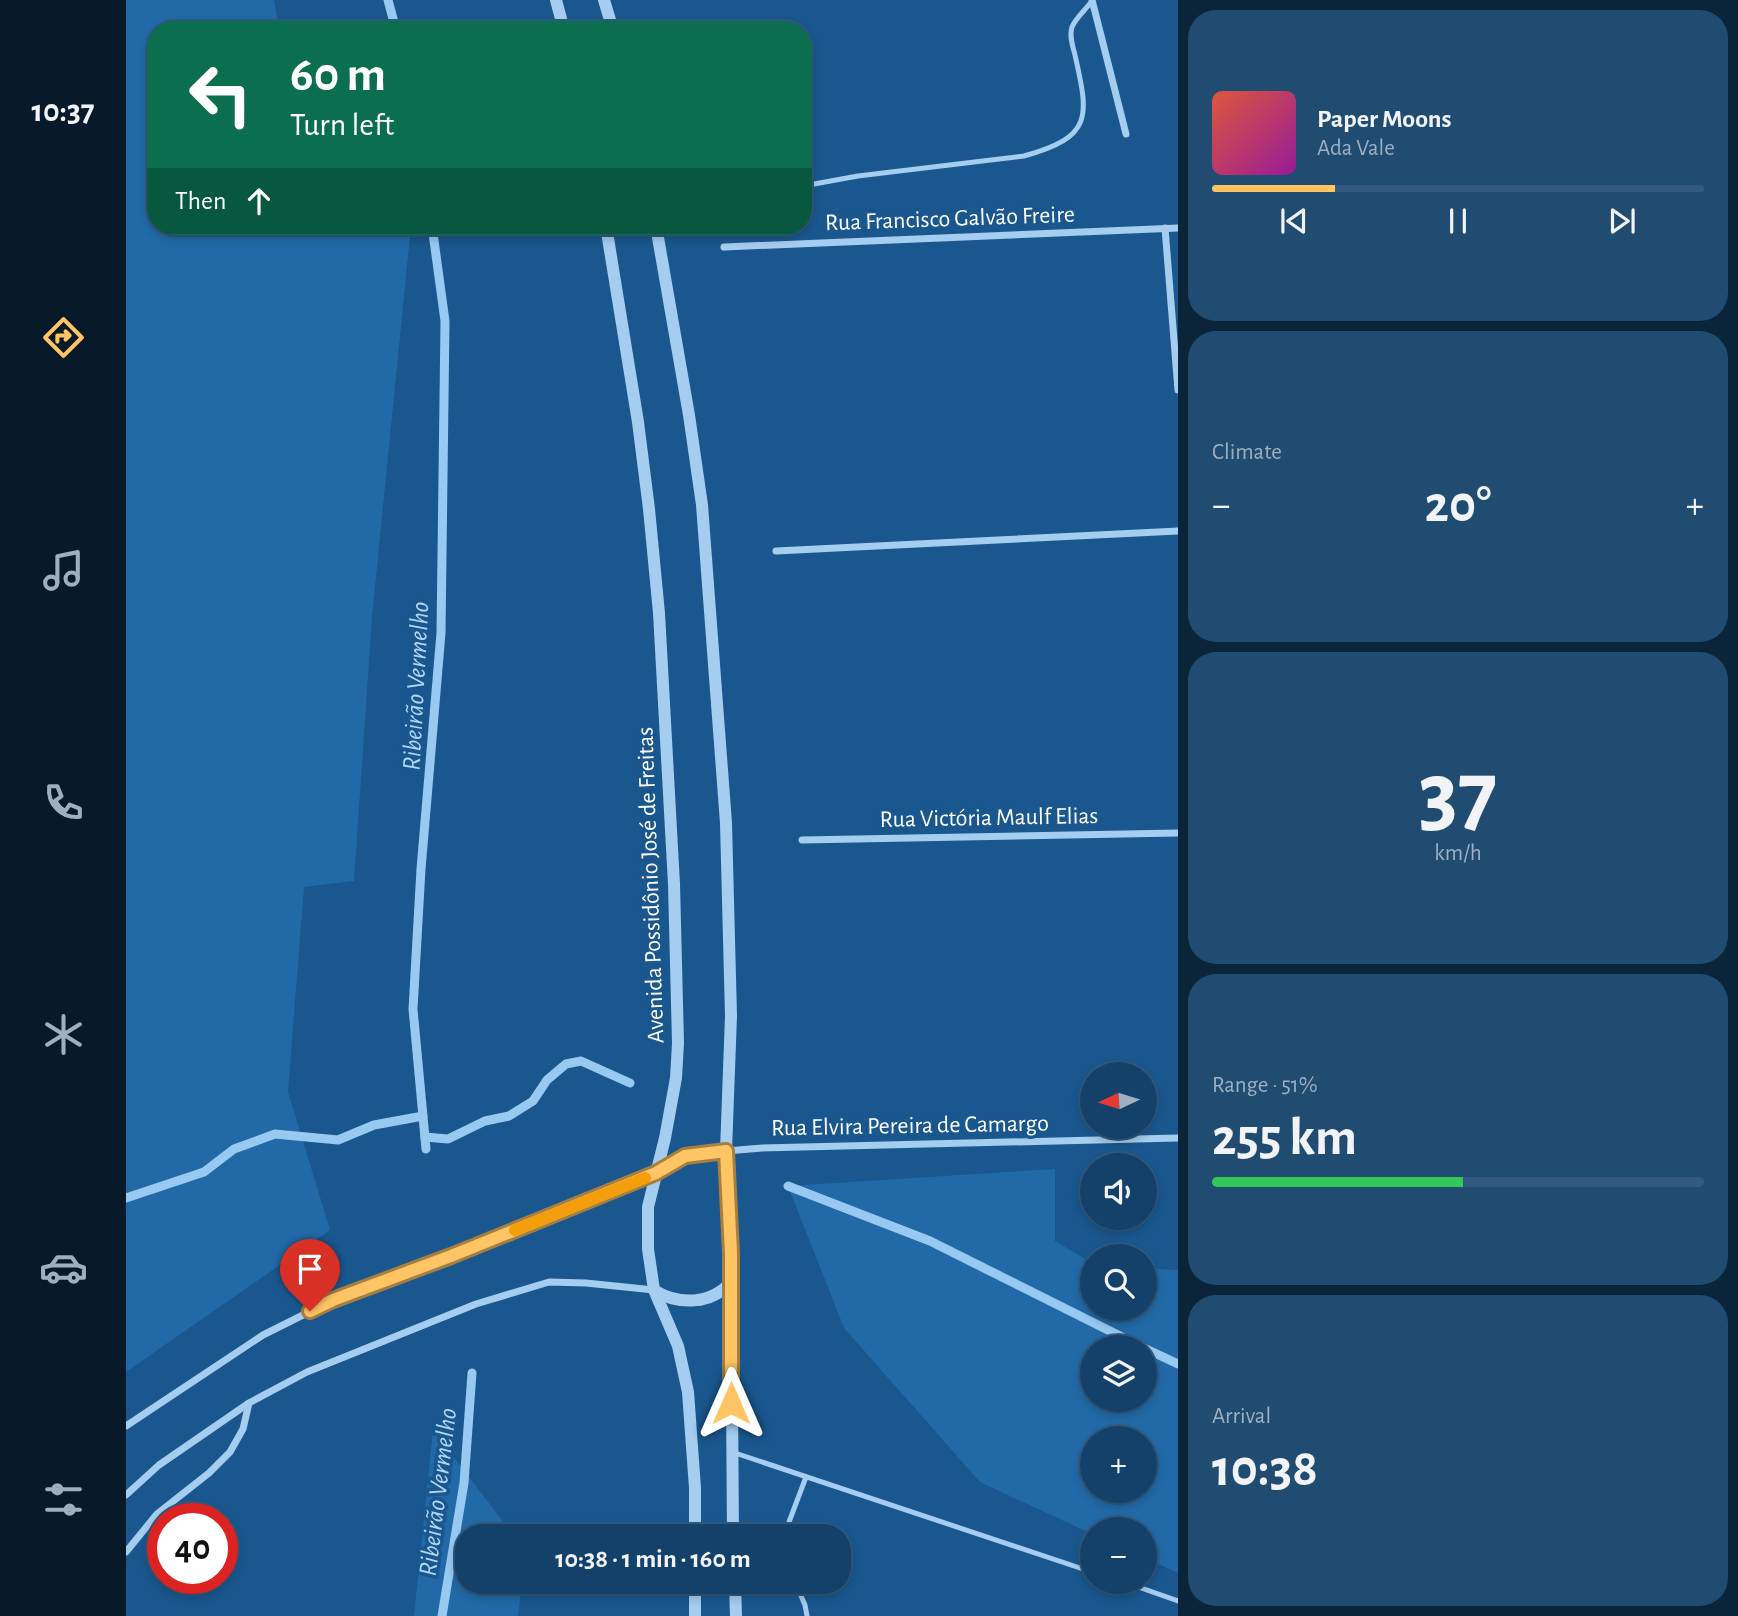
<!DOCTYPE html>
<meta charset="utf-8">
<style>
:root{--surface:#13416a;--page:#204c72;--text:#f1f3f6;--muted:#9dafc1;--line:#325a7e;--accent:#ffc463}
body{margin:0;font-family:"Alegreya Sans",sans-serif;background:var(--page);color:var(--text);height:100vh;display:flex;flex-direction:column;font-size:26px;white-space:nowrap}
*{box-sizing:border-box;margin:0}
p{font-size:23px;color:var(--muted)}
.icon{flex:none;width:38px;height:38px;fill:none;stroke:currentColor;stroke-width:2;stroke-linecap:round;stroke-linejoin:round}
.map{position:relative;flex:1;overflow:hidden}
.details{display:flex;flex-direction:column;gap:10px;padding:10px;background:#0a243a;width:560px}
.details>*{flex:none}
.hud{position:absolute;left:21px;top:21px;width:665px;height:214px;border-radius:28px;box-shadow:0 4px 10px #0003,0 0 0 2px var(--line);background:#0b6e4f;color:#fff;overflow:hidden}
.needle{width:46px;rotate:266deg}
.fabs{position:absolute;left:954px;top:1062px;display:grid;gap:14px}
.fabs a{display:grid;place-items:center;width:77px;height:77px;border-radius:50%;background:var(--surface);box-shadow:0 4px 10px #0003,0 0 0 2px var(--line);font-size:35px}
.speed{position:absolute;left:21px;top:1503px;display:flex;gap:14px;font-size:35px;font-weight:700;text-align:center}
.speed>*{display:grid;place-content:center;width:91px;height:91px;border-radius:50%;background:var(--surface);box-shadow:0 4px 10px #0003,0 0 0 2px var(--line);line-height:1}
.speed .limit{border:10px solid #d22;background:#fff;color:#111}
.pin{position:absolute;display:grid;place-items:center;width:60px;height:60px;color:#fff;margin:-72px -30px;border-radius:50% 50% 50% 0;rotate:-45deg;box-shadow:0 0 7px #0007}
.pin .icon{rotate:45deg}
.me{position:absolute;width:77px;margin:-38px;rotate:0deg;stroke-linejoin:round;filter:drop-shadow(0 0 5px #0008)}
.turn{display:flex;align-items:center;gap:24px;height:147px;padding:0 28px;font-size:32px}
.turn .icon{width:91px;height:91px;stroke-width:2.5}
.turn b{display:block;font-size:49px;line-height:60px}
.then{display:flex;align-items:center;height:66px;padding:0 28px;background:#0003;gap:14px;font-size:26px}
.big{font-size:52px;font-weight:600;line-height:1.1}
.details .widget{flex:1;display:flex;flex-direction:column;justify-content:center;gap:10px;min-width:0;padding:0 24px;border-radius:28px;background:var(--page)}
.details .dial{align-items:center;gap:0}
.dial b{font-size:91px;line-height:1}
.song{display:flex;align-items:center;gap:21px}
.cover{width:84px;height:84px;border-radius:10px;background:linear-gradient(135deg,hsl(10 70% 55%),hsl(300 70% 35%))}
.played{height:7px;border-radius:4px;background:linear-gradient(90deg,var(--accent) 25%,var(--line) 25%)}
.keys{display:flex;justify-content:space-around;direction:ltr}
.heat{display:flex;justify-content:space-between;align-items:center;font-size:38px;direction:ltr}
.charge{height:10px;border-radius:5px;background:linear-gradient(90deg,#34c759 51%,var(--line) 0)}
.trip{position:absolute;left:329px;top:1524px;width:396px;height:70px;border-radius:28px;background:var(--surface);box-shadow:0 4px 10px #0003,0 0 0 2px var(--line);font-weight:600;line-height:70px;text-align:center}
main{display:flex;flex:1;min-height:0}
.dock{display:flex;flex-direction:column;width:126px;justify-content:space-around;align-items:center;background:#081a2a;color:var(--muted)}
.dock .icon{width:49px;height:49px}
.dock .selected{color:var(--accent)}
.dock b{font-size:32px;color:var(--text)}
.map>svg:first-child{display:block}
.green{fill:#216aa7;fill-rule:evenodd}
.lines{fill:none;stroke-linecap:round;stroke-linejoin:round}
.stream{stroke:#98c9f1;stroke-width:9}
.service{stroke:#a5cdef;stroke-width:5}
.minor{stroke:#a5cdef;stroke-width:7}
.tertiary{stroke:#a5cdef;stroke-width:12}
.route-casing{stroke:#a67f40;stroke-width:18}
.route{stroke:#ffc463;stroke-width:12}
.slow{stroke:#f59e0b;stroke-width:12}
.labels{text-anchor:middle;stroke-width:7;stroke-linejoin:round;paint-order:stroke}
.street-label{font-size:24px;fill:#fff;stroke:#19578e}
.water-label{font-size:26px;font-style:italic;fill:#b1d7f6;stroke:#19578e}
</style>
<main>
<nav class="dock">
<b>10:37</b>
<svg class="icon selected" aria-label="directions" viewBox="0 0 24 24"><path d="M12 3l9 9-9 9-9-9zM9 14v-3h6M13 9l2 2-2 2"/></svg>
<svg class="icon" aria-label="music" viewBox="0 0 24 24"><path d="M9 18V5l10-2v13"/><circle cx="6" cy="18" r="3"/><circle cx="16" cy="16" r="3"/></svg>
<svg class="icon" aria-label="phone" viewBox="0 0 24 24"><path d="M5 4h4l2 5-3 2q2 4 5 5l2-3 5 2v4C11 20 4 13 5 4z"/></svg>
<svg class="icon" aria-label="climate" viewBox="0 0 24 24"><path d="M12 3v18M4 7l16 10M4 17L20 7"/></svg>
<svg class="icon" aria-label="car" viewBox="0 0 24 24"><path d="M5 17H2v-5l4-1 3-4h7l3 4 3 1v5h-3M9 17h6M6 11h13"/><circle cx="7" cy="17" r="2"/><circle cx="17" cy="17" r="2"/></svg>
<svg class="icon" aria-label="filters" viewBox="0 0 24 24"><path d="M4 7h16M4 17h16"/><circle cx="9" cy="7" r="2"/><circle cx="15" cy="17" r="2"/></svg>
</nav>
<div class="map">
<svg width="1052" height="1616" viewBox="0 0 1052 1616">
<rect width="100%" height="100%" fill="#19578e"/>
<!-- green -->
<g class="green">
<polygon points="0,0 148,0 153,30 30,30 30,226 285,226 246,617 228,881 178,887 162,1092 204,1230 0,1372"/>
<path d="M929,1169V1241L966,1263V1309H1018L1019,1268L1052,1270V1573L1019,1558L1018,1530H966V1534L854,1482L718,1328L662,1186ZM966,1348H1018V1400H966ZM966,1438H1018V1491H966Z"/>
<polygon points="307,1430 388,1536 341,1536 341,1582 396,1582 392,1616 288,1616"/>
</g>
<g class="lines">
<!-- stream -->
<g class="stream">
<polyline points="262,0 270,30"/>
<polyline points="299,1137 322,1139 359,1121 383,1116 407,1101 421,1080 440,1064 455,1061 504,1083"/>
<polyline points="300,1149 287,1009 295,869 315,633 319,321 306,226"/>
<polyline points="662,1186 804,1241 1018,1348"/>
<polyline points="0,1198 78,1172 108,1149 149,1134 212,1140 248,1125 297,1116"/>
<polyline points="1018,1348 1052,1364"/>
<polyline points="316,1616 338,1483 346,1373"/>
</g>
<!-- service -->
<g class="service">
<path d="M677,186L732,176L898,156C967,137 963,117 949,55C947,47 943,36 946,27C949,19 960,9 966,1"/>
<polyline points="609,1453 966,1572"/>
<polyline points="661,1536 663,1522 680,1477"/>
<polyline points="669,1582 679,1605 681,1616"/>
<polyline points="998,1582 1052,1601"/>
</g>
<!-- minor -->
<g class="minor">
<polyline points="966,0 1000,134"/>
<polyline points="1039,228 1052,390"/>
<polyline points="598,247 1052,228"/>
<polyline points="650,551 1052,531"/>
<polyline points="676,840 1052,833"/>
<polyline points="600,1151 636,1148 1052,1138"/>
<polyline points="0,1426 137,1335 207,1300 325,1256 530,1173"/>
<polyline points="0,1495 33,1465 123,1403 181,1372 350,1304 423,1282 460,1283 528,1290"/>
<polyline points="0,1552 31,1514 83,1473 104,1452 117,1429 123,1403"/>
</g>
<!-- tertiary -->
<g class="tertiary">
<polyline points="430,0 438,30"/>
<polyline points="478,0 487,30"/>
<polyline points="480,226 512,422 523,509 533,613 548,884 552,1043 550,1078 539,1138 522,1207 522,1249 528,1290 552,1346 562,1392 569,1488 569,1536"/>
<polyline points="530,226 563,415 576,505 600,823 605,1016 600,1151 605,1253 607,1536"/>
<polyline points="530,1173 559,1156 600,1151"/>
<path d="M529,1291C553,1305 585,1305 605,1282"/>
<polyline points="569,1582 569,1616"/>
<polyline points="609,1582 610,1616"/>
</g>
</g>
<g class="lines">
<defs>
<polyline id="route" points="184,1311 207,1300 325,1256 530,1173 559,1156 600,1151 605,1253 605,1403"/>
</defs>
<!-- route casing -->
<use href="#route" class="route-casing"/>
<!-- route -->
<use href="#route" class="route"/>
<!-- slow -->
<polyline class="slow" points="389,1230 519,1178"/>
</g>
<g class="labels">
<!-- street labels -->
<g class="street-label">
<text transform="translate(824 218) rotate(-2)" y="8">Rua Francisco Galvão Freire</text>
<text transform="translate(863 817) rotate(-1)" y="8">Rua Victória Maulf Elias</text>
<text transform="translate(524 885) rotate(-92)" y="8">Avenida Possidônio José de Freitas</text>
<text transform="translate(784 1125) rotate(-1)" y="8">Rua Elvira Pereira de Camargo</text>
</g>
<!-- water labels -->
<g class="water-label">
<text transform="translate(289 686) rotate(-87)" y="9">Ribeirão Vermelho</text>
<text transform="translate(311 1492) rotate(-83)" y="9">Ribeirão Vermelho</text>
</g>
</g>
</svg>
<div class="fabs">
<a><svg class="needle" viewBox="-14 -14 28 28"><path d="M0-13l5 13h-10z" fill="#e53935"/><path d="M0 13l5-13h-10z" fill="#9dafc1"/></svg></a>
<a><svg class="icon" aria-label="sound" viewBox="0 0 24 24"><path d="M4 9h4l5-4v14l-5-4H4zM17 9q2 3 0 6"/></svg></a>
<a><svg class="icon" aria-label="search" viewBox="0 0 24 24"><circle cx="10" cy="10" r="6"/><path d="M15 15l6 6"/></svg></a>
<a><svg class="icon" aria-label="layers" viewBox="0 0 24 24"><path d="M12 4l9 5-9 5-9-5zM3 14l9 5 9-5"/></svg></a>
<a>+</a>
<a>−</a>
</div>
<div class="speed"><div class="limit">40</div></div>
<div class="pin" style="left:184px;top:1311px;background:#d93025"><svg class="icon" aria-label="arrive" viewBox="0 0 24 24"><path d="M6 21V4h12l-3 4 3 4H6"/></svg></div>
<svg class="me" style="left:605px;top:1403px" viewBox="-20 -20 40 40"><path d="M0-17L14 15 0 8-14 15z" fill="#ffc463" stroke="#fff" stroke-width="4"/></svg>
<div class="trip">10:38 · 1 min · 160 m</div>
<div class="hud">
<div class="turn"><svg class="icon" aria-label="left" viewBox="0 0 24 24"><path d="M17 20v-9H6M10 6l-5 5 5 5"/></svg><div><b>60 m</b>Turn left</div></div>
<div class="then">Then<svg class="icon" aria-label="ahead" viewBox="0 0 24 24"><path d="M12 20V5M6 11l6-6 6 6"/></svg></div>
</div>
</div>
<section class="details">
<div class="widget">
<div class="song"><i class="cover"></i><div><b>Paper Moons</b><p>Ada Vale</p></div></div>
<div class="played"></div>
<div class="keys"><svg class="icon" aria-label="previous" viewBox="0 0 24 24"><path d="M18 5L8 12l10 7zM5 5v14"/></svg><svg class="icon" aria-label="pause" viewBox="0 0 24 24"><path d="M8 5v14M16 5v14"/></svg><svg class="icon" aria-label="next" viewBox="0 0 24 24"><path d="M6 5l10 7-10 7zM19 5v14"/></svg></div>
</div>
<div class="widget"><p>Climate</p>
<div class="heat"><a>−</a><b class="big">20°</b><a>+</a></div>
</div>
<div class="widget dial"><b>37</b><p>km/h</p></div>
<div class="widget"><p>Range · 51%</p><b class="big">255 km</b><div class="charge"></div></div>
<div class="widget"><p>Arrival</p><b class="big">10:38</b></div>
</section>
</main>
